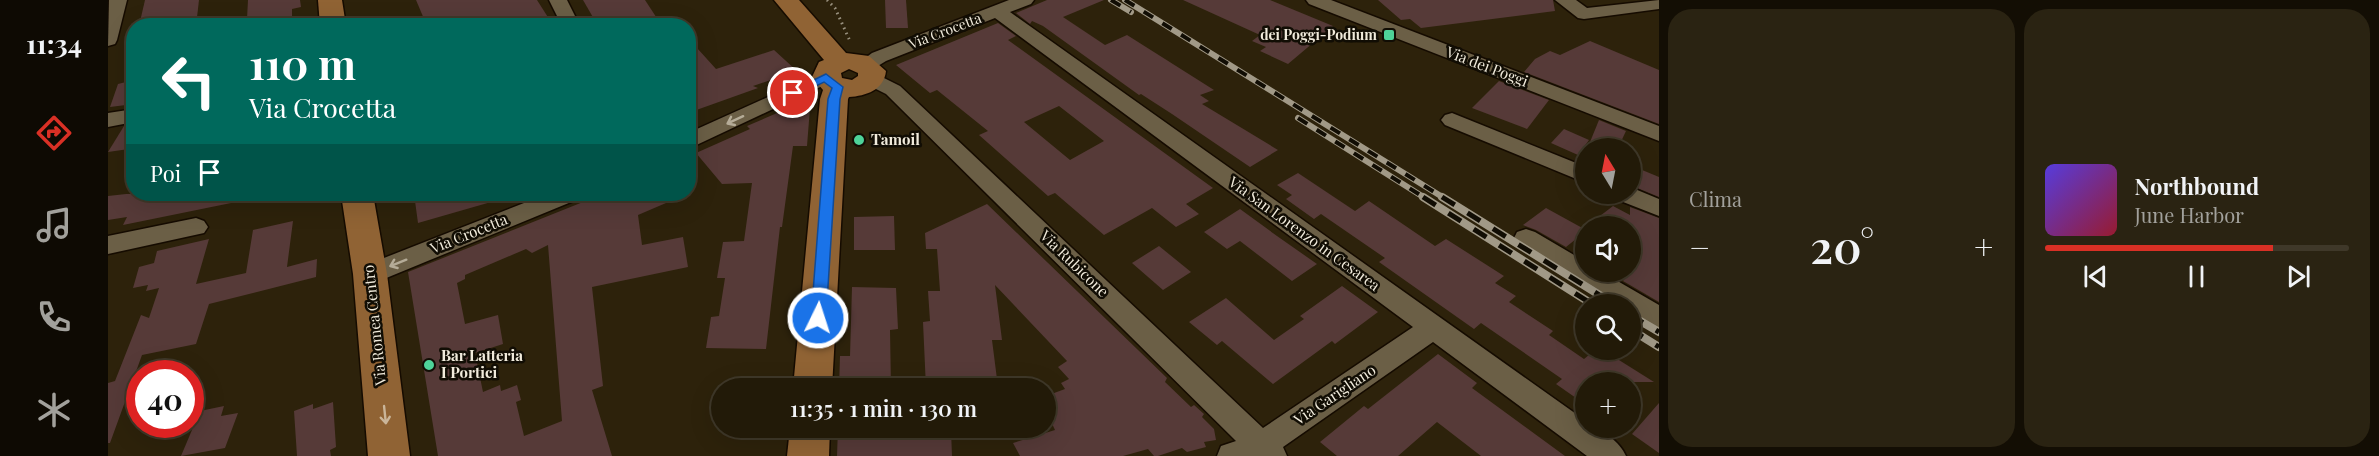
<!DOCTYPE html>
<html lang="it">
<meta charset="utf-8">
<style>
:root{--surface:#221a08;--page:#2a2312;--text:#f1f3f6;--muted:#a2a19c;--line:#3f3829;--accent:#d93025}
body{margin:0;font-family:"Playfair Display",serif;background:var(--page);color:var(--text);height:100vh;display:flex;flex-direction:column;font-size:22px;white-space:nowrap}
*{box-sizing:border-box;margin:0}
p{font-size:20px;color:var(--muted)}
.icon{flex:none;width:33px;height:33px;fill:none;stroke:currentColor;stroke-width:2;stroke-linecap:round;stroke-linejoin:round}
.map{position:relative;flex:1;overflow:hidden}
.details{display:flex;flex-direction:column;gap:9px;padding:9px;background:#130e04;width:720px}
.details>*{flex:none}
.top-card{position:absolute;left:18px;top:18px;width:570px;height:183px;border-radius:24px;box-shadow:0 6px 24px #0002,0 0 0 2px var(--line);background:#00695c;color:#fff;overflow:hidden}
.needle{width:39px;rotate:350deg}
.controls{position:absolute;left:1467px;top:138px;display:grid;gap:12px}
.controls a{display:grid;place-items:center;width:66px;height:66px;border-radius:50%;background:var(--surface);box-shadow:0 6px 24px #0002,0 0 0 2px var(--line);font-size:30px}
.speed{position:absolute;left:18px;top:360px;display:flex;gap:12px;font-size:30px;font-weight:700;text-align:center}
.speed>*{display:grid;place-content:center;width:78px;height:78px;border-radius:50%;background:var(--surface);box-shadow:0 6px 24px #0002,0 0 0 2px var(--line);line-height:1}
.speed .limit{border:9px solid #d22;background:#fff;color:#111}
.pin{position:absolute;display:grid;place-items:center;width:51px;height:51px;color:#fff;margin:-26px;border:3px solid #fff;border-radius:50%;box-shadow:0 2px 6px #0007}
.me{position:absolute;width:66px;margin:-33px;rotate:4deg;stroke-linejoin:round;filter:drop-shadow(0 0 4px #0008)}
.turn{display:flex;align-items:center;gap:21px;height:126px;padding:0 24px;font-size:27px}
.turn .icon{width:78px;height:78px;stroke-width:2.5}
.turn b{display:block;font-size:42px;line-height:51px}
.then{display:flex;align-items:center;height:57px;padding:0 24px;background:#0003;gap:12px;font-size:22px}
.big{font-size:45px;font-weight:600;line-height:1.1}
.details .card{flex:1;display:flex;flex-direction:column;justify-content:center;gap:9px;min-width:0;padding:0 21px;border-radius:24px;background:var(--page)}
.song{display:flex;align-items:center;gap:18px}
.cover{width:72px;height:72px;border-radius:9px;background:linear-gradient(135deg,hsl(250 70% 55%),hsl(350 70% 35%))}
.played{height:6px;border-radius:3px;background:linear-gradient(90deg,var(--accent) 75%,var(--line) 75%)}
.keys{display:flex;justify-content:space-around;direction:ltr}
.heat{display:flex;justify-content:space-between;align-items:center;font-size:33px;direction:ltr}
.details .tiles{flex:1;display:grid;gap:9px;grid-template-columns:repeat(2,1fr)}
.trip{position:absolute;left:603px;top:378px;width:345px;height:60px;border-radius:30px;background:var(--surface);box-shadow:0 6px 24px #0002,0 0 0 2px var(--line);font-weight:600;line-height:60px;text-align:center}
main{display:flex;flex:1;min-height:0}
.dock{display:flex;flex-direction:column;width:108px;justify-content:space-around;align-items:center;background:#0e0a03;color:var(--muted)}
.dock .icon{width:42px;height:42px}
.dock .selected{color:var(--accent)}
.dock b{font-size:27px;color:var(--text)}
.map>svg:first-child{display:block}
.building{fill:#563a38;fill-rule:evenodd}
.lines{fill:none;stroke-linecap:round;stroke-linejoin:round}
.street-casing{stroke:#150b00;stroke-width:3}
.secondary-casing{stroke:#150b00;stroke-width:3}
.path{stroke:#98907e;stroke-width:3;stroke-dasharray:1.5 4;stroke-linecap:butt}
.street{fill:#6b5f46;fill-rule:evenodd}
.secondary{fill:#906334;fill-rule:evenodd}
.rail-far1-casing{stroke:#a19987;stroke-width:6}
.rail-casing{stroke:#a19987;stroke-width:8}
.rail-far1{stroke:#110d04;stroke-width:4;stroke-dasharray:11;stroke-linecap:butt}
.rail{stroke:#110d04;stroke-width:5;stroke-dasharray:15;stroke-linecap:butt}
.oneway{stroke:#b5ac98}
.oneway2{stroke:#cab599}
.route{fill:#1a73e8;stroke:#114b97;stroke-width:1.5}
.poi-dot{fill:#4ed399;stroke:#110d04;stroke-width:2}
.labels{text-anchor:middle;stroke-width:5;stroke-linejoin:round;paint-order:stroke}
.far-street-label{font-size:14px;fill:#f1ebdc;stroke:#110d04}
.far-poi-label{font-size:14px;font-weight:bold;fill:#f1ebdc;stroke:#110d04;text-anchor:end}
.street-label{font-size:15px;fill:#f1ebdc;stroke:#110d04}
.poi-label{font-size:15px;font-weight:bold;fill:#f1ebdc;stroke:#110d04;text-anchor:start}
</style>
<main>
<nav class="dock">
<b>11:34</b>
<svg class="icon selected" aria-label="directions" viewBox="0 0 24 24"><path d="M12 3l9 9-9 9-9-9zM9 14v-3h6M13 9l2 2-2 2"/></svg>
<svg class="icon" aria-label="music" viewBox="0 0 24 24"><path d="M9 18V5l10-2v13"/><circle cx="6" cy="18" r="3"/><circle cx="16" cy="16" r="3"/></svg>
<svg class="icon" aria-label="phone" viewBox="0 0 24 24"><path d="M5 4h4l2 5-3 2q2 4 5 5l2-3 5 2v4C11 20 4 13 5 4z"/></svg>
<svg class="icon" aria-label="climate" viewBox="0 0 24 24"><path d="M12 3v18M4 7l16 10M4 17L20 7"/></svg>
</nav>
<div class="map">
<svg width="1551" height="456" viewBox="0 0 1551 456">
<rect width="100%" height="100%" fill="#2d220b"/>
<!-- building -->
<g class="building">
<polygon points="37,0 91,0 88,26 31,26"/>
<polygon points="140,0 192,0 193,7 184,9 184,26 152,26 153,16 139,19"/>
<polygon points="308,0 429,0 443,22 432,26 319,26"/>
<polygon points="475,0 537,0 554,26 490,26"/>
<polygon points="777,0 798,0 800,28 778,28"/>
<polygon points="939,0 996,0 955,17 997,45 1019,35 1106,90 1092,95 1101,101 1094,104 1170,150 1142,167 1064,114 1033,94 1031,95 935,26 924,21 922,24 908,13"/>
<polygon points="1075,0 1162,0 1225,26 1180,64 1152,51 1158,47 1144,41 1152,35"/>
<polygon points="1270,0 1445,0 1447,11 1313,28 1302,19 1293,20"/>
<path d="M890,23L908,36L900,40L1105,188L1078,204L1091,214L1068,227L1044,208L996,235L947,193L940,196L871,135L880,131L829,90L822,93L788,65ZM951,106L996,141L962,160L916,122Z"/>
<polygon points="580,38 608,69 666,50 689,71 645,86 650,88 580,113"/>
<polygon points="1482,41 1551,70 1551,124 1416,72 1427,59 1442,51 1452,55"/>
<polygon points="26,80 26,104 2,107 10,84"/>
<polygon points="1391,81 1441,100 1419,129 1364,108"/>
<polygon points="690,104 702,108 699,146 685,146 674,227 672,227 658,349 598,348 603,317 611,316 617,278 609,278 615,242 636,241 644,183 614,184 588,153 642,129 639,126"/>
<polygon points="1491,120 1518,131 1510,148 1498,148 1482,142"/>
<polygon points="26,124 26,143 21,149 0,152 16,126"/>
<polygon points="1456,129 1481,140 1470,155 1443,143"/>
<polygon points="1522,165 1551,177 1551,197 1522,185"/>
<polygon points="1190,173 1247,211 1261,201 1327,246 1338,239 1396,276 1387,283 1408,296 1401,302 1445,331 1441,335 1476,359 1487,350 1495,350 1546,382 1478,382 1478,405 1448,384 1454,379 1373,323 1366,329 1271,262 1277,258 1213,214 1206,219 1178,199 1184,195 1169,185"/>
<polygon points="18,194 127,194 128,202 15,225 19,217 0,220 0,196"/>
<polygon points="323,194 396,194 397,198 310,223 307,201 323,196"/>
<path d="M495,194H579L530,215L534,245L575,237L580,267L484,287L495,386L484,390L504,456H330L300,272ZM440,245L454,421L416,436L408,402L413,400L409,385L393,391L392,385L375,392L367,353L395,344L390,315L357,324L349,283L357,279V275L418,249L424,253Z"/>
<polygon points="879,204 1059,378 1057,382 1083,407 1086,405 1096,414 1094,417 1106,429 1108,440 1096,442 1098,447 1079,452 1074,448 1050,456 1046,456 1040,449 1015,456 912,456 905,443 947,430 938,411 938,396 957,389 953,383 961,379 950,367 959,361 887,285 894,340 884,340 890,387 818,388 815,322 822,321 820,291 832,291 829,249 818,249 817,233"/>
<polygon points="1505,206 1522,215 1522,207 1551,218 1551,302 1515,281 1522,272 1522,226 1479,226"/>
<polygon points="1438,208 1478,230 1478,231 1458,247 1428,230 1415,225"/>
<polygon points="1132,209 1169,236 1209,264 1184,281 1132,241 1119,249 1096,232"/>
<polygon points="786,216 787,250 746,250 746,217"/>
<polygon points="185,221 179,267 209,259 208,277 101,304 88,344 34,355 2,443 0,443 0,383 7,381 33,315 41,318 51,288 38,291 40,285 25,288 31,267 46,263 49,251 101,239 88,284 138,273 145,230"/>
<polygon points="1051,246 1083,272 1055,290 1024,263"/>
<polygon points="1234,286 1270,312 1227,344 1224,341 1165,384 1114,341 1109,345 1081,322 1118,298 1166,340 1196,319 1192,316"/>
<polygon points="744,287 788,288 790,329 782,330 783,388 731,388 732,356 742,356"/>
<polygon points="1330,354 1369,383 1364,388 1457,456 1373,456 1329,422 1290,456 1229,456 1212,442 1256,406 1260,409"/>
<polygon points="225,402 228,447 222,450 223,456 189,456 186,411 205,404 205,409"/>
<polygon points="1551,403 1551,453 1524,434"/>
<polygon points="116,406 113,416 130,413 117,448 73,456 92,411"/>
<polygon points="730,428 808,428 808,430 843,430 844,456 729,456"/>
</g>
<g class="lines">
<defs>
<g id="street">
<polygon points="1,0 19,0 9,40 7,44 0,46"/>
<polygon points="441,0 459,0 472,26 454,26"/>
<path d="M901,0H926L923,4L902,12L1478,421V428C1494,428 1512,442 1518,456H1479L1325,342L1175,447L1179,456H1109L1113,446L1128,441L778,94L756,83L753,79L756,75H770L792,86L1155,428L1305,327L887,18L778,61L765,69H751L748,65L764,53Z"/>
<polygon points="1198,0 1223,0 1551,126 1551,141 1201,4"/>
<polygon points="1447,0 1468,0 1479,8 1551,0 1551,9 1476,19 1470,18"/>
<polygon points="718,71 725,73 728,77 725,81 580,149 580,133"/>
<polygon points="26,109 26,122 0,127 0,113"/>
<polygon points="1344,113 1478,167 1478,183 1337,125 1333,120 1337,115"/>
<polygon points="1522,187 1551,199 1551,216 1510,200 1507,194 1522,194"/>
<polygon points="439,194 472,194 468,200 271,281 262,284 253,281 249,274 253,267"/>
<polygon points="88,218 96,221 100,227 96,233 0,254 0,236"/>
<polygon points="1418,229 1427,232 1478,262 1478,272 1494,272 1551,305 1551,329 1522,314 1522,304 1508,304 1409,244 1406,238 1409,232"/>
</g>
<g id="secondary">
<polygon points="210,0 234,0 238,26 212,26"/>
<path d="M666,0H691L738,53L761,56L778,71C776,90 758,96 741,97L740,99L724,388H685L712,99L715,90L704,77L711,62L716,60ZM741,69L750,73V76L744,80L734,78L733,73Z"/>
<polygon points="233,194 265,194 279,274 302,456 260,456 245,274"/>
<polygon points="682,428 722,428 721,456 679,456"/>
</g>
</defs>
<!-- street casing -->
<use href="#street" class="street-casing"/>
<!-- secondary casing -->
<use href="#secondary" class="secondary-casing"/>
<!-- path -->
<polyline class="path" points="719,0 727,8 742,41"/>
<!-- street -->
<use href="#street" class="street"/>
<!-- secondary -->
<use href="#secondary" class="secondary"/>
<defs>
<g id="rail-far1">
<polyline points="1003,0 1023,12"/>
<polyline points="1017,0 1336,198"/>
<polyline points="1190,118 1317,198"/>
</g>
<g id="rail">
<polyline points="1315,197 1484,304"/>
<polyline points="1334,197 1506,304"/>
<polyline points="1522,315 1551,332"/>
<polyline points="1522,329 1551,347"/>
</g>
</defs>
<!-- rail-far1 casing -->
<use href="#rail-far1" class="rail-far1-casing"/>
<!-- rail casing -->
<use href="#rail" class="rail-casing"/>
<!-- rail-far1 -->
<use href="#rail-far1" class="rail-far1"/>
<!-- rail -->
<use href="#rail" class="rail"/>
</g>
<!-- one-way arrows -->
<defs><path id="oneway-shaft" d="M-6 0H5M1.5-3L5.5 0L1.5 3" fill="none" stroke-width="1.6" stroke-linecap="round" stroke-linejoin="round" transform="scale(1.5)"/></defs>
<g class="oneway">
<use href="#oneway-shaft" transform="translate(627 120) rotate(155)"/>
<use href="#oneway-shaft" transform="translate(290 263) rotate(158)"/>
</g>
<use class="oneway2" href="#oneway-shaft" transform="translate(277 415) rotate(84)"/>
<!-- route -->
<polygon class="route" points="718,74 735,87 732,99 718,318 715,322 705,322 703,318 720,99 724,88 716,82 689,95 681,95 679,93"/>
<!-- markers -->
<g class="poi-dot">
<rect x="1275" y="29" width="12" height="12" rx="3"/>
<circle cx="751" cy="140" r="6"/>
<circle cx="321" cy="365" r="6"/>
</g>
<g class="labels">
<!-- far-street labels -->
<g class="far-street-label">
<text transform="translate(837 31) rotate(-21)" y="5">Via Crocetta</text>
</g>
<!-- far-poi labels -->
<g class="far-poi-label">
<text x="1269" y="40">dei Poggi-Podium</text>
</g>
<!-- street labels -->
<g class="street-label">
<text transform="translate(1379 67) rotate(21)" y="5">Via dei Poggi</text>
<text transform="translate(361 234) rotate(-22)" y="5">Via Crocetta</text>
<text transform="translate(1196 234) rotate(36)" y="5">Via San Lorenzo in Cesarea</text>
<text transform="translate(966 264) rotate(44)" y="5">Via Rubicone</text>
<text transform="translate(267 325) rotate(-96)" y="5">Via Romea Centro</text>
<text transform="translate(1227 395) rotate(-34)" y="5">Via Garigliano</text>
</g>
<!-- poi labels -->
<g class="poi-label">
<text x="763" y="145">Tamoil</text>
<text x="333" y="361">Bar Latteria<tspan x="333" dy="17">I Portici</tspan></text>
</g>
</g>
</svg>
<div class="controls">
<a><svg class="needle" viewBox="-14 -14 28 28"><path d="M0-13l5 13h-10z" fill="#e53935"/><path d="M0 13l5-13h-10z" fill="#a2a19c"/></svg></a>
<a><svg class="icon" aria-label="sound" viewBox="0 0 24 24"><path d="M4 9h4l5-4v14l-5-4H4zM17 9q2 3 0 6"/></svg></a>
<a><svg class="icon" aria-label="search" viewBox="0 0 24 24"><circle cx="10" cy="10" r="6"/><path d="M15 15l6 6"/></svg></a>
<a>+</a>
</div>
<div class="speed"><div class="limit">40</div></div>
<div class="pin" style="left:685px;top:93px;background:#d93025"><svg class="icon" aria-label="arrive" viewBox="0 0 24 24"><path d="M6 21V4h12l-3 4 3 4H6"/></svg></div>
<svg class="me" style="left:710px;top:318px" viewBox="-20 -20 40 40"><circle r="17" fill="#1a73e8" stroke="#fff" stroke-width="3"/><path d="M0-11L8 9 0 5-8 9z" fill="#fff"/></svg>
<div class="trip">11:35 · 1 min · 130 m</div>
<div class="top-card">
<div class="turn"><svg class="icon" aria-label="left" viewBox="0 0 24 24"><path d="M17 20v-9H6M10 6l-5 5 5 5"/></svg><div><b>110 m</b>Via Crocetta</div></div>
<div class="then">Poi<svg class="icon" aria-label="arrive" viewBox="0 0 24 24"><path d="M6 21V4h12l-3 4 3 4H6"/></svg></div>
</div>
</div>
<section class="details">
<div class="tiles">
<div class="card"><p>Clima</p>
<div class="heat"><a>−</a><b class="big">20°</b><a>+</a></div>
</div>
<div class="card">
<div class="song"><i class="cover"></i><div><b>Northbound</b><p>June Harbor</p></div></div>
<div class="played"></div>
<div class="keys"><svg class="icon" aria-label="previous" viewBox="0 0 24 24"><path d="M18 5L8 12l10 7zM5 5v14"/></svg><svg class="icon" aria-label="pause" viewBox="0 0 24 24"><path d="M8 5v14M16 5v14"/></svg><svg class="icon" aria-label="next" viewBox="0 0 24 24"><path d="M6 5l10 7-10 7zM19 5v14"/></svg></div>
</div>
</div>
</section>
</main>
